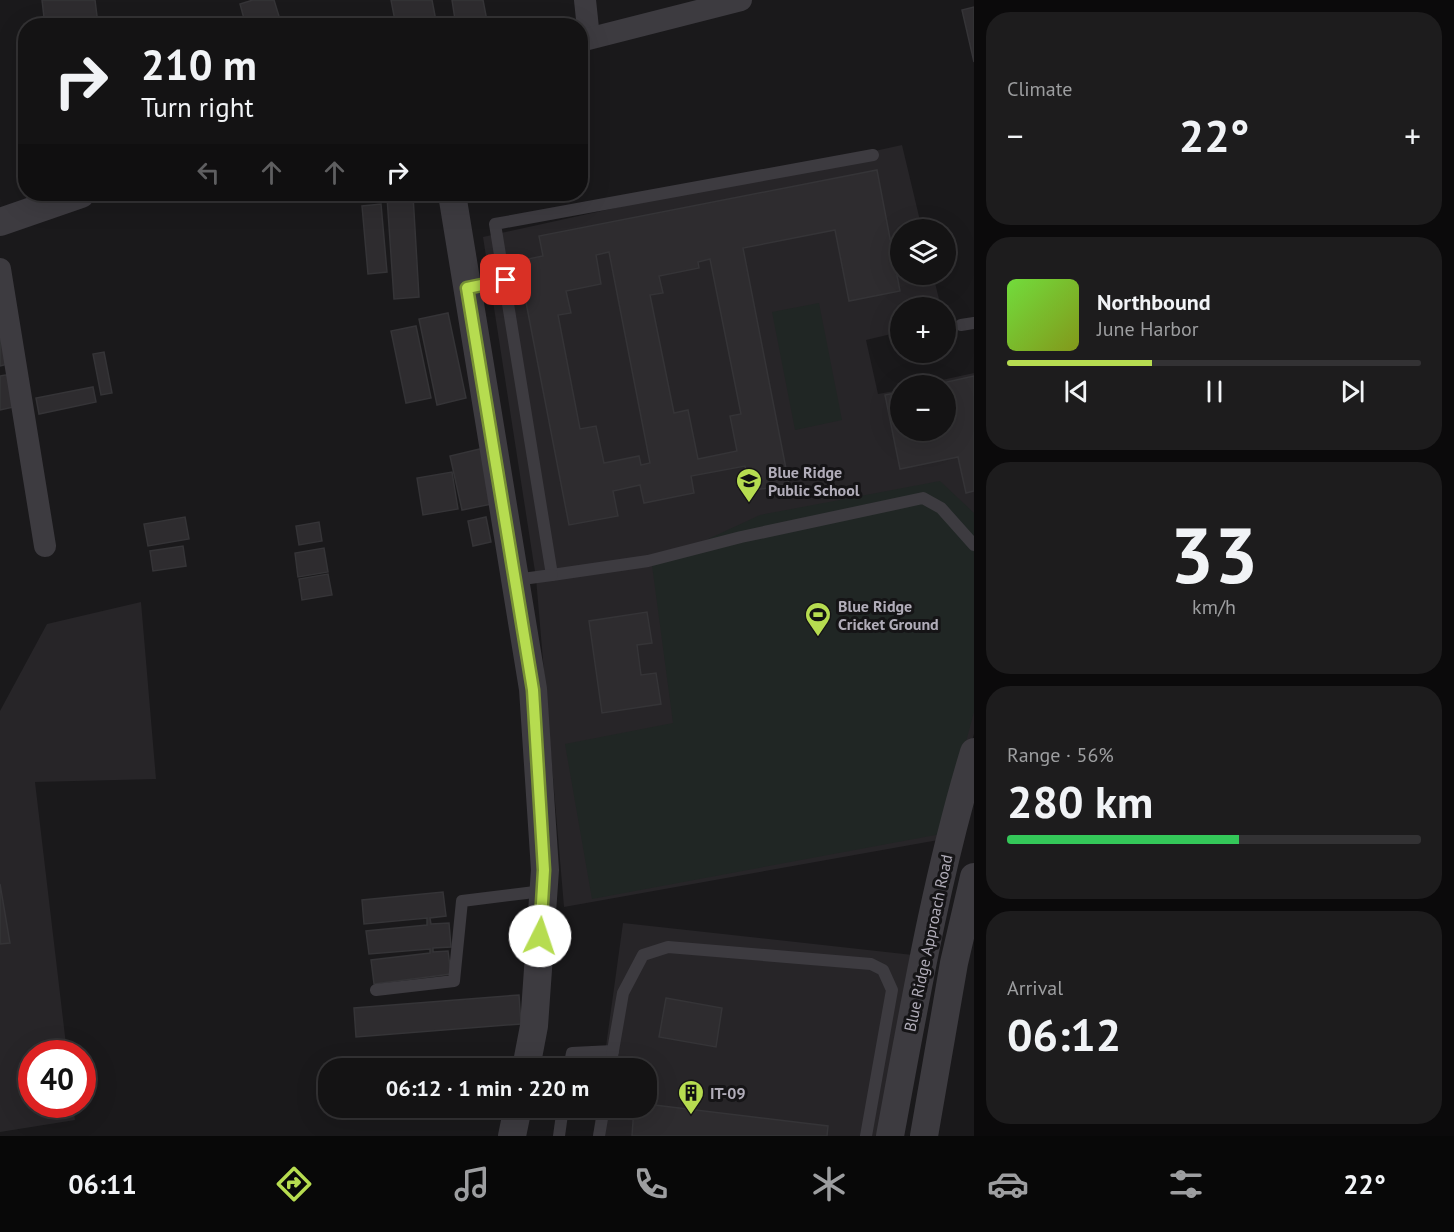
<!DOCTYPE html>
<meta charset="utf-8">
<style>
:root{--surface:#141314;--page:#1d1c1d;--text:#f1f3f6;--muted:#9d9ea0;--line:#333234;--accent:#b6dc50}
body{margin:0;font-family:"PT Sans",sans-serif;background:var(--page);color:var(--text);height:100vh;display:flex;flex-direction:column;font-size:22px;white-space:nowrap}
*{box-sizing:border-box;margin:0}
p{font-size:20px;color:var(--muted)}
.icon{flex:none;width:33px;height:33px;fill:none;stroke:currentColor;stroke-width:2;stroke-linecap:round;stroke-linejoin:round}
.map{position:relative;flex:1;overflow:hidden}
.details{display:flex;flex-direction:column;gap:12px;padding:12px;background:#0b0a0b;width:480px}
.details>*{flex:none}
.hud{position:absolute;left:18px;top:18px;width:570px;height:183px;border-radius:24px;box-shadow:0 6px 24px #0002,0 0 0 2px var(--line);background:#141314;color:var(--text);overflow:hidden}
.fabs{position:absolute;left:890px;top:219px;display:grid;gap:12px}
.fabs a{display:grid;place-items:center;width:66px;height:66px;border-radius:50%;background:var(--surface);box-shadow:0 6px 24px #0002,0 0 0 2px var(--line);font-size:30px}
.speed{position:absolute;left:18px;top:1040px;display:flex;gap:12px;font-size:30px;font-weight:700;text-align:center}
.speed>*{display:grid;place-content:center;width:78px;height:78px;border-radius:50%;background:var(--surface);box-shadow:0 6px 24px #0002,0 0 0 2px var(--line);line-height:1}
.speed .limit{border:9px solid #d22;background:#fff;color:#111}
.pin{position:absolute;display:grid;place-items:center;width:51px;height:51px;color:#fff;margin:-26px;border-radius:12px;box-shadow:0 3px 9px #0006}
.me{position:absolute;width:66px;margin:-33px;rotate:4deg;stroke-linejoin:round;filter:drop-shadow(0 0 4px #0008)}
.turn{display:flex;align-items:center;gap:21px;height:126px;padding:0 24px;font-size:27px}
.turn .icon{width:78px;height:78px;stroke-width:2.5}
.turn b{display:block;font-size:42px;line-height:51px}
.lanes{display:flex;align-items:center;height:57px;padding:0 24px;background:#0003;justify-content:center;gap:30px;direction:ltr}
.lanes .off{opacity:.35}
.big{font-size:45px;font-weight:800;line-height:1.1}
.details .widget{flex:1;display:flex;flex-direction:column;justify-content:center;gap:9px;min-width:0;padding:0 21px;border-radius:24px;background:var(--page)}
.details .dial{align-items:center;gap:0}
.dial b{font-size:78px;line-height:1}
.song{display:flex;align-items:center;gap:18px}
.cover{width:72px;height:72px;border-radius:9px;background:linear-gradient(135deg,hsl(100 70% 55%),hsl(70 70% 35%))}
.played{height:6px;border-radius:3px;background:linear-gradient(90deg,var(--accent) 35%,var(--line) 35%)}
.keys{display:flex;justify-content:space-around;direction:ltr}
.heat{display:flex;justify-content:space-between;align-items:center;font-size:33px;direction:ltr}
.charge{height:9px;border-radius:4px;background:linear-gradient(90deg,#34c759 56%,var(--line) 0)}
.trip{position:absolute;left:318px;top:1058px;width:339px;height:60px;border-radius:24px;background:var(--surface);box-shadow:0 6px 24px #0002,0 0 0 2px var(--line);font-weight:800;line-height:60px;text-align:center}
.dock{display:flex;height:96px;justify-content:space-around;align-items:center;background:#080808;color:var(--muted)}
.dock .icon{width:42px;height:42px}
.dock .selected{color:var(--accent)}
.dock b{font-size:27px;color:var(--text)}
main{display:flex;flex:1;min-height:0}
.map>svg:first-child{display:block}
.built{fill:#272528}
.green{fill:#202624}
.building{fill:#2e2c2f;stroke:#353437;stroke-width:1.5;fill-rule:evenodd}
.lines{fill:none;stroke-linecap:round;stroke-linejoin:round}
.service{stroke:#3d3b40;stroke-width:12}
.minor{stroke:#3d3b40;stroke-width:22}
.tertiary{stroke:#3d3b40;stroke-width:28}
.route-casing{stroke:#768f34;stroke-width:15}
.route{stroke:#b6dc50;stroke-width:10}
.labels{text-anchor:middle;stroke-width:6;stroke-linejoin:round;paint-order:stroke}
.poi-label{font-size:16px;font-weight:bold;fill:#b1adb9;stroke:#151416;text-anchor:start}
.street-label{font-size:16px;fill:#b1adb9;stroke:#151416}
</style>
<main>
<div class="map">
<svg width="974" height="1136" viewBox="0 0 974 1136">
<rect width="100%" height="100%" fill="#1a191b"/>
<!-- built -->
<g class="built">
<polygon points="902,145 922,229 900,230 900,274 933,275 941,307 900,308 900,332 866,340 878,394 900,390 900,430 945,430 945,386 919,385 974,373 974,734 944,839 564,907 536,578 483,237"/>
<polygon points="141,602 156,779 35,782 67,1053 32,1053 32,1104 73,1104 75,1120 0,1132 0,711 47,624"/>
<polygon points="623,923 913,955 881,1136 593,1136 597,1107 646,1107 646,1068 603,1068"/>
</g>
<!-- green -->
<g class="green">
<polygon points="819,303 842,420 795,430 772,312"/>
<polygon points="940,481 974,513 974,712 941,834 592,899 565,744 673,723 652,565 760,515"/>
</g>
<!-- building -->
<g class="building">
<polygon points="42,0 95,0 98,24 45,26"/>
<polygon points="253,0 274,0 282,26 246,26 240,4"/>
<polygon points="391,0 432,0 437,26 396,26"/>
<polygon points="452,0 483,0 488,26 456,26"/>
<polygon points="974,7 974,62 962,10"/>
<path d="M877,170L900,291L849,301L835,230L743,248L789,484L751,491L745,466L691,476L694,493L644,503L640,485L613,491L618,516L569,525L518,261L543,256L539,236ZM609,252L650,463L641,465L639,456L604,463L596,426L580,429L558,315L571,313L566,291L601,284L596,255ZM710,259L741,414L730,416L737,451L698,459L688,410L674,413L650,295L663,293L659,276L699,268L698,262Z"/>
<polygon points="413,195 419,297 394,299 387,197"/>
<polygon points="381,204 387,272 368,274 362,206"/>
<polygon points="448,313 466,398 437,405 419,319"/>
<polygon points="416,326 431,398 406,403 391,331"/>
<polygon points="0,336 8,364 0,366"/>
<polygon points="104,352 112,393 101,395 93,354"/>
<polygon points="11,374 18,406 0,410 0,376"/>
<polygon points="974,376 974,491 966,493 958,457 900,469 885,395 900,392 900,430 945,430 945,386 929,386"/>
<polygon points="93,387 96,402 39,414 36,398"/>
<polygon points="484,448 497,503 462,510 450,456"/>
<polygon points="452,472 458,509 423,515 417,478"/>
<polygon points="185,517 189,539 148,546 144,524"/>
<polygon points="486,517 491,542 473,546 468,521"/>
<polygon points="319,522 322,541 299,545 296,526"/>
<polygon points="183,546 186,566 153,571 150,551"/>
<polygon points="324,548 328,572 298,577 295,553"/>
<polygon points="328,574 332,595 302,600 299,579"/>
<polygon points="647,612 652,643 637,645 641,675 656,673 661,704 602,713 589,621"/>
<polygon points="0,884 10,943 0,944"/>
<polygon points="443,892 446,916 430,918 431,924 449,923 451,947 433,948 433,952 448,951 451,974 374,984 371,960 430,953 430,949 369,954 366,931 427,925 427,918 364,924 362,900"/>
<polygon points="519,995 521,1024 356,1037 354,1008"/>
<polygon points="666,998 722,1008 716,1047 659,1037"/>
<polygon points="646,1104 828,1126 827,1136 632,1136 634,1107 646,1107"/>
</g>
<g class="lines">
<!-- service -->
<g class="service">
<polyline points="873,155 495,224 552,575 648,561 741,537 923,498 941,508 974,545"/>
<polyline points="467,287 506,280"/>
<polyline points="961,325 974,323"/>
<polyline points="515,580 552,575"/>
<polyline points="376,990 454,981 462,901 543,891"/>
<polyline points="569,1068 572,1053 613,1051"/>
<polyline points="610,1068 623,993 643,955 668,947 871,964 883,970 892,990 866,1136"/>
<polyline points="559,1136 563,1107"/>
<polyline points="599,1136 604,1107"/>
</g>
<!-- minor -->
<g class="minor">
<polyline points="585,0 589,38"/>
<polyline points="580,41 741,0"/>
<polyline points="0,269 45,546"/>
</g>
<!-- tertiary -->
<g class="tertiary">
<polyline points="452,194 533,689 545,870 534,1026 526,1068"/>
<polyline points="0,222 81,194"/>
<polyline points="512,1136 518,1107"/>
<path d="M890,1136C914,1007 936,877 974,752"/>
<polyline points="924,1136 954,963 974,877"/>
</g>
</g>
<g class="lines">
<defs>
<polyline id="route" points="506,280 467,288 533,690 544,870 540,936"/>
</defs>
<!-- route casing -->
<use href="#route" class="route-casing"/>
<!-- route -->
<use href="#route" class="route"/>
</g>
<!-- icons -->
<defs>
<symbol id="school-pin" viewBox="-11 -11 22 30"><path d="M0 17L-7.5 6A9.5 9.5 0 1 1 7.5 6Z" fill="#b6dc50" stroke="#151416"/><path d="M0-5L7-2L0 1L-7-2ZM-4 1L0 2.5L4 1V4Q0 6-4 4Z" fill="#111"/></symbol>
<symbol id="stadium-pin" viewBox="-11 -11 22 30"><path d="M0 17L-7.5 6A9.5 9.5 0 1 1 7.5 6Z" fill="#b6dc50" stroke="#151416"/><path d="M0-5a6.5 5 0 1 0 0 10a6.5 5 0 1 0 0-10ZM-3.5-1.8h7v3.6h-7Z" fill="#111"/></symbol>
<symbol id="building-pin" viewBox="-11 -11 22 30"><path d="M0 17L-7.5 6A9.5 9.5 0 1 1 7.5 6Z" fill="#b6dc50" stroke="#151416"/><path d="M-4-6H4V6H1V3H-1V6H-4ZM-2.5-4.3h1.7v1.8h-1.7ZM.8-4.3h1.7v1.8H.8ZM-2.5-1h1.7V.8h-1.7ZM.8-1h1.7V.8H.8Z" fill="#111"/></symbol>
</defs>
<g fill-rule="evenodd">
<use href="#school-pin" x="734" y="466" width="30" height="40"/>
<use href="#stadium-pin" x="803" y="600" width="30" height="40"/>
<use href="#building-pin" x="676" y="1078" width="30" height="40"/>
</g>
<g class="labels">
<!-- poi labels -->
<g class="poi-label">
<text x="768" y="478">Blue Ridge<tspan x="768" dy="18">Public School</tspan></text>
<text x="838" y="612">Blue Ridge<tspan x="838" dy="18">Cricket Ground</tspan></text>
<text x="710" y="1099">IT-09</text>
</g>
<!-- street labels -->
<g class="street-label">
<text transform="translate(928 943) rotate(-78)" y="6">Blue Ridge Approach Road</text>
</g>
</g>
</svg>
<div class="fabs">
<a><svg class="icon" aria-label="layers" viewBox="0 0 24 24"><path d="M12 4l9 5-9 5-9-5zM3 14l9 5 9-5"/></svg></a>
<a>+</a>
<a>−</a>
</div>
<div class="speed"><div class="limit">40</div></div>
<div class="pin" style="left:506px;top:280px;background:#d93025"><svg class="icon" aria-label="arrive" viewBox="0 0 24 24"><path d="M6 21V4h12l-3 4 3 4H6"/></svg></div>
<svg class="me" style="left:540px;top:936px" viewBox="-20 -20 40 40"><circle r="19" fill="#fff"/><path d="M0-13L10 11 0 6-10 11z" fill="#b6dc50"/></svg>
<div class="trip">06:12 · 1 min · 220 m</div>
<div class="hud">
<div class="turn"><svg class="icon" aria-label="right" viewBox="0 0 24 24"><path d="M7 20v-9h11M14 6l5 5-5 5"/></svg><div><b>210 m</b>Turn right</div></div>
<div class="lanes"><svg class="icon off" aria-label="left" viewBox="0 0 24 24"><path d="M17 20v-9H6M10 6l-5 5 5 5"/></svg><svg class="icon off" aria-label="ahead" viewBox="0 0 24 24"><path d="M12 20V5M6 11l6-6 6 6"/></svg><svg class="icon off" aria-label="ahead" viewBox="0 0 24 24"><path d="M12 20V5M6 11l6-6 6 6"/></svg><svg class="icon" aria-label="right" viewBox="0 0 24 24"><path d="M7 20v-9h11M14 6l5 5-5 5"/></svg></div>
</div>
</div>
<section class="details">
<div class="widget"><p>Climate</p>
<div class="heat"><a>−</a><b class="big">22°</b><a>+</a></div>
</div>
<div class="widget">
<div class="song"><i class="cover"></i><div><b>Northbound</b><p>June Harbor</p></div></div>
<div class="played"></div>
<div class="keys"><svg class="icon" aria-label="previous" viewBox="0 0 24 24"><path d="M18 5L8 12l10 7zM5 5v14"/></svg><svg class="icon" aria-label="pause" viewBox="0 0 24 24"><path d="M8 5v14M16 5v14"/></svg><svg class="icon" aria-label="next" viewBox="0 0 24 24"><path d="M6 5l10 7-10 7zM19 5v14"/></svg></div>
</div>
<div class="widget dial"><b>33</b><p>km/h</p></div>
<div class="widget"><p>Range · 56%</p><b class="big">280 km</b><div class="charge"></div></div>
<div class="widget"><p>Arrival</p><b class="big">06:12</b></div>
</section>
</main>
<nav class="dock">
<b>06:11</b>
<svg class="icon selected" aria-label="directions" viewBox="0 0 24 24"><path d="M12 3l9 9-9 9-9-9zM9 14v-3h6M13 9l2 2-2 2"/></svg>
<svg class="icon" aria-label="music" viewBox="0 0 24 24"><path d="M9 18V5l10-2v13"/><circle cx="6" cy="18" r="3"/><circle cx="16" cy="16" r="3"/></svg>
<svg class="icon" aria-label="phone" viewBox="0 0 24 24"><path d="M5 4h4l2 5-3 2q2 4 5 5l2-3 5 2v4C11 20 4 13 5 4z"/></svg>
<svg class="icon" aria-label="climate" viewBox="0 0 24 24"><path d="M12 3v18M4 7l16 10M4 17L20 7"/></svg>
<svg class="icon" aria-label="car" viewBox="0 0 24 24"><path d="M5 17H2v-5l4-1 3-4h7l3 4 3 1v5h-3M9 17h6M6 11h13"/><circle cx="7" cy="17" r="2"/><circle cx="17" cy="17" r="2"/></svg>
<svg class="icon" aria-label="filters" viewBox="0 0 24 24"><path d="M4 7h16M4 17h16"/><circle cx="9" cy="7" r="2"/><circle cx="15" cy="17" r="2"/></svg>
<b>22°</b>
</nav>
